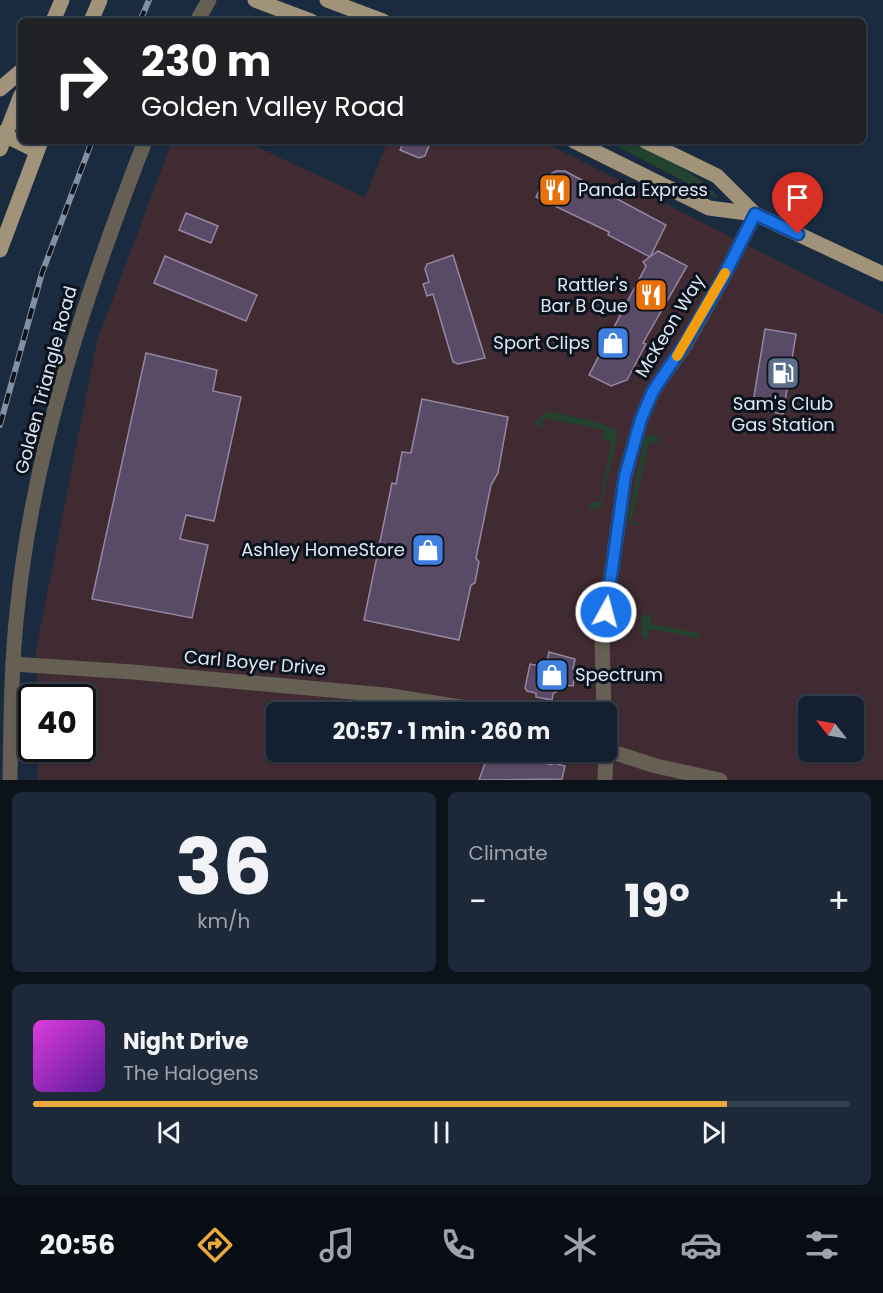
<!DOCTYPE html>
<meta charset="utf-8">
<style>
:root{--surface:#142030;--page:#1d2838;--text:#f1f3f6;--muted:#9da3ab;--line:#333e4c;--accent:#eda83c}
body{margin:0;font-family:Poppins,sans-serif;background:var(--page);color:var(--text);height:100vh;display:flex;flex-direction:column;font-size:22px;white-space:nowrap}
*{box-sizing:border-box;margin:0}
p{font-size:20px;color:var(--muted)}
.icon{flex:none;width:33px;height:33px;fill:none;stroke:currentColor;stroke-width:2;stroke-linecap:round;stroke-linejoin:round}
.map{position:relative;height:780px;overflow:hidden}
.side{display:flex;flex-direction:column;gap:12px;padding:12px;background:#0b121a;flex:1}
.side>*{flex:none}
.hud{position:absolute;left:18px;top:18px;width:848px;height:126px;border-radius:9px;box-shadow:0 2px 4px #0004,0 0 0 2px var(--line);background:#202124;color:#fff;overflow:hidden}
.needle{width:39px;rotate:301deg}
.buttons{position:absolute;left:798px;top:696px;display:grid;gap:12px}
.buttons a{display:grid;place-items:center;width:66px;height:66px;border-radius:9px;background:var(--surface);box-shadow:0 2px 4px #0004,0 0 0 2px var(--line);font-size:30px}
.speed{position:absolute;left:18px;top:684px;display:flex;gap:12px;font-size:30px;font-weight:700;text-align:center}
.speed>*{display:grid;place-content:center;width:78px;height:78px;border-radius:50%;background:var(--surface);box-shadow:0 2px 4px #0004,0 0 0 2px var(--line);line-height:1}
.speed .limit{border:3px solid #111;border-radius:9px;background:#fff;color:#111}
.pin{position:absolute;display:grid;place-items:center;width:51px;height:51px;color:#fff;margin:-62px -26px;border-radius:50% 50% 50% 0;rotate:-45deg;box-shadow:0 0 6px #0007}
.pin .icon{rotate:45deg}
.me{position:absolute;width:66px;margin:-33px;rotate:7deg;stroke-linejoin:round;filter:drop-shadow(0 0 4px #0008)}
.turn{display:flex;align-items:center;gap:21px;height:126px;padding:0 24px;font-size:27px}
.turn .icon{width:78px;height:78px;stroke-width:2.5}
.turn b{display:block;font-size:42px;line-height:51px}
.big{font-size:45px;font-weight:700;line-height:1.1}
.side .card{flex:1;display:flex;flex-direction:column;justify-content:center;gap:9px;min-width:0;padding:0 21px;border-radius:9px;background:var(--page)}
.side .dial{align-items:center;gap:0}
.dial b{font-size:78px;line-height:1}
.song{display:flex;align-items:center;gap:18px}
.cover{width:72px;height:72px;border-radius:9px;background:linear-gradient(135deg,hsl(300 70% 55%),hsl(270 70% 35%))}
.played{height:6px;border-radius:3px;background:linear-gradient(90deg,var(--accent) 85%,var(--line) 85%)}
.keys{display:flex;justify-content:space-around;direction:ltr}
.heat{display:flex;justify-content:space-between;align-items:center;font-size:33px;direction:ltr}
.side .tiles{flex:1;display:grid;gap:12px;grid-template-columns:1fr 1fr}
.card:last-child{grid-column:span 2}
.trip{position:absolute;left:266px;top:702px;width:351px;height:60px;border-radius:9px;background:var(--surface);box-shadow:0 2px 4px #0004,0 0 0 2px var(--line);font-weight:700;line-height:60px;text-align:center}
.dock{display:flex;height:96px;justify-content:space-around;align-items:center;background:#080d13;color:var(--muted)}
.dock .icon{width:42px;height:42px}
.dock .current{color:var(--accent)}
.dock b{font-size:27px;color:var(--text)}
.map>svg:first-child{display:block}
.commercial{fill:#3f2b31;fill-rule:evenodd}
.green{fill:#23422f}
.building{fill:#594b65;stroke:#9686a3;stroke-width:1.5}
.lines{fill:none;stroke-linecap:round;stroke-linejoin:round}
.minor{stroke:#665f53;stroke-width:15}
.major{stroke:#a1937a;stroke-width:15}
.rail-casing{stroke:#8390a2;stroke-width:6}
.rail{stroke:#0c131d;stroke-width:4;stroke-dasharray:11;stroke-linecap:butt}
.route-casing{stroke:#114b97;stroke-width:15}
.route{stroke:#1a73e8;stroke-width:10}
.slow{stroke:#f59e0b;stroke-width:10}
.labels{text-anchor:middle;stroke-width:6;stroke-linejoin:round;paint-order:stroke}
.poi-label{font-size:18px;fill:#dde8f6;stroke:#0c131d;text-anchor:end}
.street-label{font-size:18px;fill:#dde8f6;stroke:#0c131d}
</style>
<div class="map">
<svg width="883" height="780" viewBox="0 0 883 780">
<rect width="100%" height="100%" fill="#1a2b40"/>
<!-- commercial -->
<path class="commercial" d="M172,141H244L365,197L388,141H542L883,314V780H38V749L82,748V698H37L36,650L97,341ZM808,706H854V752H808ZM276,712H606V752H276Z"/>
<!-- green -->
<g class="green">
<path d="M607,141C613,141 620,140 626,141C645,145 713,182 718,199Z"/>
<polygon points="551,412 597,422 615,429 617,438 600,509 590,509 590,502 600,502 611,442 602,440 604,430 544,418 541,427 536,426 535,421 538,421 543,414"/>
<polygon points="652,434 658,437 658,444 649,442 632,520 640,524 633,525 628,519 644,439"/>
<polygon points="644,614 651,616 651,624 700,633 699,638 650,629 647,638 642,638 641,617"/>
</g>
<!-- building -->
<g class="building">
<polygon points="404,141 431,141 425,156 419,158 400,150"/>
<polygon points="556,171 565,171 666,225 650,257 608,235 609,232 536,197 547,176"/>
<polygon points="186,213 218,226 211,243 179,230"/>
<polygon points="658,251 687,266 643,343 646,344 627,380 611,386 589,375 646,266 643,262"/>
<polygon points="453,255 485,358 458,364 453,362 433,294 427,296 423,284 429,282 425,269 427,264"/>
<polygon points="165,256 257,295 246,321 154,283"/>
<polygon points="765,329 796,334 783,414 752,409"/>
<polygon points="146,353 217,370 213,391 241,397 214,521 186,515 180,539 208,545 192,618 92,599"/>
<polygon points="422,399 508,417 498,473 491,485 476,558 479,562 475,583 471,585 459,640 364,620 392,483 396,484 402,452 411,453"/>
<polygon points="549,652 575,659 573,669 576,670 573,686 566,685 553,694 552,700 536,697 536,693 527,691 525,688 530,664 546,667"/>
<polygon points="489,752 508,752 507,754 552,765 553,763 565,766 562,779 479,780"/>
</g>
<g class="lines">
<!-- minor -->
<g class="minor">
<polyline points="197,21 209,0"/>
<polyline points="13,664 133,672 385,695 492,712"/>
<polyline points="604,712 602,640 625,476 641,419 653,391 685,345 723,278 755,214"/>
<polyline points="606,750 656,766 720,780"/>
<path d="M10,780C11,724 11,668 17,612C33,449 86,293 145,141"/>
<polyline points="605,780 606,752"/>
</g>
<!-- major -->
<g class="major">
<polyline points="255,0 311,21"/>
<polyline points="327,0 383,21"/>
<polyline points="53,21 62,0"/>
<polyline points="91,21 100,0"/>
<polyline points="0,89 21,71"/>
<polyline points="0,133 37,151"/>
<polyline points="574,141 709,208 755,214 883,274"/>
<polyline points="645,141 717,176 755,214"/>
<polyline points="0,149 21,95"/>
<polyline points="0,250 41,141"/>
</g>
<defs>
<g id="rail">
<polyline points="140,21 149,0"/>
<polyline points="0,425 42,273 92,141"/>
</g>
</defs>
<!-- rail casing -->
<use href="#rail" class="rail-casing"/>
<!-- rail -->
<use href="#rail" class="rail"/>
</g>
<g class="lines">
<defs>
<polyline id="route" points="606,612 625,476 641,419 653,391 684,345 723,278 755,214 798,234"/>
</defs>
<!-- route casing -->
<use href="#route" class="route-casing"/>
<!-- route -->
<use href="#route" class="route"/>
<!-- slow -->
<polyline class="slow" points="677,356 725,273"/>
</g>
<!-- icons -->
<defs>
<symbol id="restaurant-square" viewBox="-11 -11 22 22"><rect x="-9" y="-9" width="18" height="18" rx="4" fill="#e8710a" stroke="#0c131d"/><path d="M-5-6h1v4h1v-4h1v4h1v-4h1v5L-1.5 .5V6h-2V.5L-5-1ZM5-6V6H3V1.5H1.5Q1.5-4 5-6Z" fill="#fff"/></symbol>
<symbol id="shop-square" viewBox="-11 -11 22 22"><rect x="-9" y="-9" width="18" height="18" rx="4" fill="#3f7fe0" stroke="#0c131d"/><path d="M-5-2.5h2.3a2.7 3.5 0 0 1 5.4 0H5L5.5 6h-11ZM-1.5-2.5h3a1.5 2.3 0 0 0-3 0Z" fill="#fff"/></symbol>
<symbol id="fuel-square" viewBox="-11 -11 22 22"><rect x="-9" y="-9" width="18" height="18" rx="4" fill="#5c6f8a" stroke="#0c131d"/><path d="M-5.5-6h7V0h2V4h1.3V-2.5L3-4.5l.8-.8L6-3V5H2.5V1h-1V6h-7ZM-4.2-4.7v3.2H.2V-4.7Z" fill="#fff"/></symbol>
</defs>
<g fill-rule="evenodd">
<use href="#restaurant-square" x="536" y="171" width="38" height="38"/>
<use href="#restaurant-square" x="632" y="276" width="38" height="38"/>
<use href="#shop-square" x="594" y="324" width="38" height="38"/>
<use href="#fuel-square" x="764" y="354" width="38" height="38"/>
<use href="#shop-square" x="409" y="531" width="38" height="38"/>
<use href="#shop-square" x="533" y="656" width="38" height="38"/>
</g>
<g class="labels">
<!-- poi labels -->
<g class="poi-label">
<text x="578" y="196" text-anchor="start">Panda Express</text>
<text x="628" y="291">Rattler's<tspan x="628" dy="21">Bar B Que</tspan></text>
<text x="590" y="349">Sport Clips</text>
<text x="783" y="410" text-anchor="middle">Sam's Club<tspan x="783" dy="21">Gas Station</tspan></text>
<text x="405" y="556">Ashley HomeStore</text>
<text x="575" y="681" text-anchor="start">Spectrum</text>
</g>
<!-- street labels -->
<g class="street-label">
<text transform="translate(670 326) rotate(-59)" y="6">McKeon Way</text>
<text transform="translate(46 380) rotate(-75)" y="6">Golden Triangle Road</text>
<text transform="translate(255 663) rotate(5)" y="6">Carl Boyer Drive</text>
</g>
</g>
</svg>
<div class="buttons">
<a><svg class="needle" viewBox="-14 -14 28 28"><path d="M0-13l5 13h-10z" fill="#e53935"/><path d="M0 13l5-13h-10z" fill="#9da3ab"/></svg></a>
</div>
<div class="speed"><div class="limit">40</div></div>
<div class="pin" style="left:798px;top:234px;background:#d93025"><svg class="icon" aria-label="arrive" viewBox="0 0 24 24"><path d="M6 21V4h12l-3 4 3 4H6"/></svg></div>
<svg class="me" style="left:606px;top:612px" viewBox="-20 -20 40 40"><circle r="17" fill="#1a73e8" stroke="#fff" stroke-width="3"/><path d="M0-11L8 9 0 5-8 9z" fill="#fff"/></svg>
<div class="trip">20:57 · 1 min · 260 m</div>
<div class="hud">
<div class="turn"><svg class="icon" aria-label="right" viewBox="0 0 24 24"><path d="M7 20v-9h11M14 6l5 5-5 5"/></svg><div><b>230 m</b>Golden Valley Road</div></div>
</div>
</div>
<section class="side">
<div class="tiles">
<div class="card dial"><b>36</b><p>km/h</p></div>
<div class="card"><p>Climate</p>
<div class="heat"><a>−</a><b class="big">19°</b><a>+</a></div>
</div>
<div class="card">
<div class="song"><i class="cover"></i><div><b>Night Drive</b><p>The Halogens</p></div></div>
<div class="played"></div>
<div class="keys"><svg class="icon" aria-label="previous" viewBox="0 0 24 24"><path d="M18 5L8 12l10 7zM5 5v14"/></svg><svg class="icon" aria-label="pause" viewBox="0 0 24 24"><path d="M8 5v14M16 5v14"/></svg><svg class="icon" aria-label="next" viewBox="0 0 24 24"><path d="M6 5l10 7-10 7zM19 5v14"/></svg></div>
</div>
</div>
</section>
<nav class="dock">
<b>20:56</b>
<svg class="icon current" aria-label="directions" viewBox="0 0 24 24"><path d="M12 3l9 9-9 9-9-9zM9 14v-3h6M13 9l2 2-2 2"/></svg>
<svg class="icon" aria-label="music" viewBox="0 0 24 24"><path d="M9 18V5l10-2v13"/><circle cx="6" cy="18" r="3"/><circle cx="16" cy="16" r="3"/></svg>
<svg class="icon" aria-label="phone" viewBox="0 0 24 24"><path d="M5 4h4l2 5-3 2q2 4 5 5l2-3 5 2v4C11 20 4 13 5 4z"/></svg>
<svg class="icon" aria-label="climate" viewBox="0 0 24 24"><path d="M12 3v18M4 7l16 10M4 17L20 7"/></svg>
<svg class="icon" aria-label="car" viewBox="0 0 24 24"><path d="M5 17H2v-5l4-1 3-4h7l3 4 3 1v5h-3M9 17h6M6 11h13"/><circle cx="7" cy="17" r="2"/><circle cx="17" cy="17" r="2"/></svg>
<svg class="icon" aria-label="filters" viewBox="0 0 24 24"><path d="M4 7h16M4 17h16"/><circle cx="9" cy="7" r="2"/><circle cx="15" cy="17" r="2"/></svg>
</nav>
